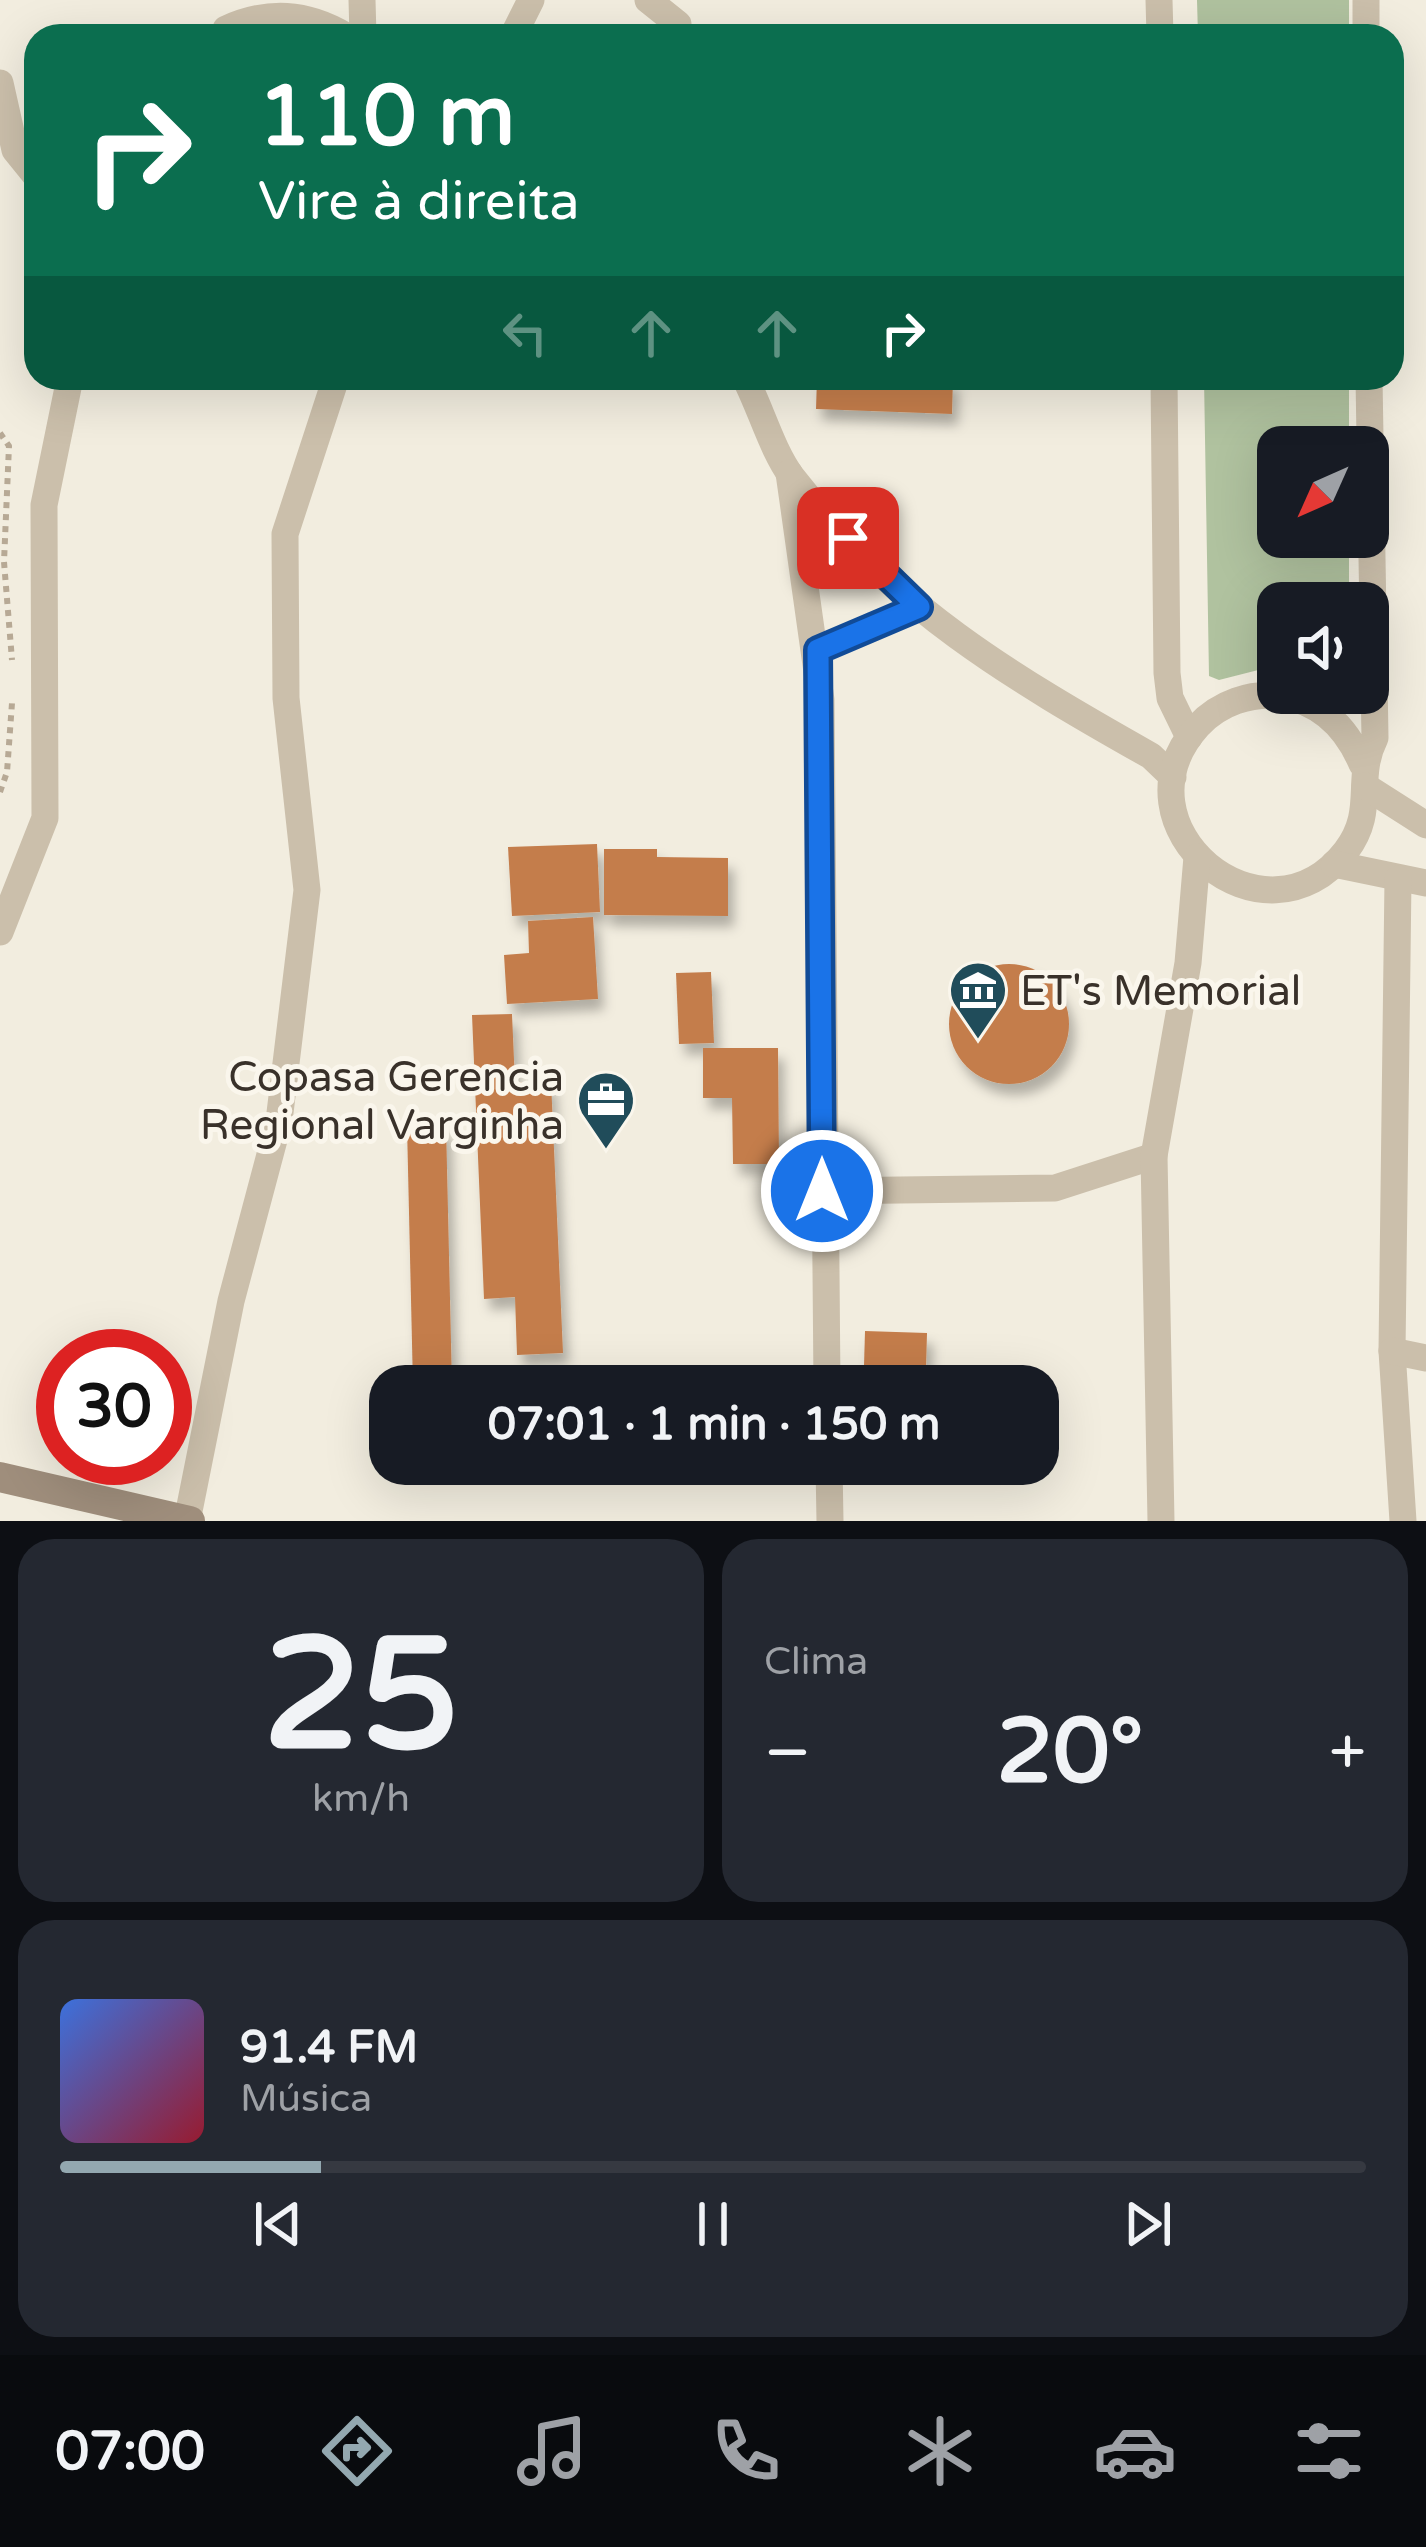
<!DOCTYPE html>
<html lang="pt">
<meta charset="utf-8">
<style>
:root{--surface:#171b24;--page:#242831;--text:#f1f3f6;--muted:#9ea1a6;--line:#363941;--accent:#93a8b0}
body{margin:0;font-family:"Varela Round",sans-serif;background:var(--page);color:var(--text);height:100vh;display:flex;flex-direction:column;font-size:45px;white-space:nowrap}
*{box-sizing:border-box;margin:0}
p{font-size:39px;color:var(--muted)}
.icon{flex:none;width:66px;height:66px;fill:none;stroke:currentColor;stroke-width:2;stroke-linecap:round;stroke-linejoin:round}
.map{position:relative;height:1521px;overflow:hidden}
.panel{display:flex;flex-direction:column;gap:18px;padding:18px;background:#0d0f14;flex:1}
.panel>*{flex:none}
.guide{position:absolute;left:24px;top:24px;width:1380px;height:366px;border-radius:36px;box-shadow:0 12px 48px #0002;background:#0b6e4f;color:#fff;overflow:hidden}
.needle{width:78px;rotate:225deg}
.buttons{position:absolute;left:1257px;top:426px;display:grid;gap:24px}
.buttons a{display:grid;place-items:center;width:132px;height:132px;border-radius:24px;background:var(--surface);box-shadow:0 12px 48px #0002;font-size:60px}
.speed{position:absolute;left:36px;top:1329px;display:flex;gap:24px;font-size:60px;font-weight:700;text-align:center}
.speed>*{display:grid;place-content:center;width:156px;height:156px;border-radius:50%;background:var(--surface);box-shadow:0 12px 48px #0002;line-height:1}
.speed .limit{border:18px solid #d22;background:#fff;color:#111}
.pin{position:absolute;display:grid;place-items:center;width:102px;height:102px;color:#fff;margin:-51px;border-radius:24px;box-shadow:0 6px 18px #0006}
.me{position:absolute;width:132px;margin:-66px;rotate:0deg;stroke-linejoin:round;filter:drop-shadow(0 0 9px #0008)}
.turn{display:flex;align-items:center;gap:42px;height:252px;padding:0 36px;font-size:54px}
.turn .icon{width:156px;height:156px;stroke-width:2.5}
.turn b{display:block;font-size:84px;line-height:102px}
.lanes{display:flex;align-items:center;height:114px;padding:0 36px;background:#0003;justify-content:center;gap:60px;direction:ltr}
.lanes .off{opacity:.35}
.big{font-size:90px;font-weight:800;line-height:1.1}
.panel .tile{flex:1;display:flex;flex-direction:column;justify-content:center;gap:18px;min-width:0;padding:0 42px;border-radius:36px;background:var(--page)}
.panel .dial{align-items:center;gap:0}
.dial b{font-size:156px;line-height:1}
.song{display:flex;align-items:center;gap:36px}
.cover{width:144px;height:144px;border-radius:18px;background:linear-gradient(135deg,hsl(220 70% 55%),hsl(350 70% 35%))}
.played{height:12px;border-radius:6px;background:linear-gradient(90deg,var(--accent) 20%,var(--line) 20%)}
.keys{display:flex;justify-content:space-around;direction:ltr}
.heat{display:flex;justify-content:space-between;align-items:center;font-size:66px;direction:ltr}
.panel .tiles{flex:1;display:grid;gap:18px;grid-template-columns:1fr 1fr}
.tile:last-child{grid-column:span 2}
.trip{position:absolute;left:369px;top:1365px;width:690px;height:120px;border-radius:36px;background:var(--surface);box-shadow:0 12px 48px #0002;font-weight:800;line-height:120px;text-align:center}
.dock{display:flex;height:192px;justify-content:space-around;align-items:center;background:#090b0e;color:var(--muted)}
.dock .icon{width:84px;height:84px}
.dock .on{color:var(--accent)}
.dock b{font-size:54px;color:var(--text)}
.map>svg:first-child{display:block}
.green{fill:#b0c29f}
.building{fill:#c47d4c;filter:url(#shadow)}
.lines{fill:none;stroke-linecap:round;stroke-linejoin:round}
.path{stroke:#b7a995;stroke-width:6;stroke-dasharray:6 6;stroke-linecap:butt}
.street{stroke:#cbbfab;stroke-width:27}
.secondary{stroke:#9f8e7c;stroke-width:30}
.route-casing{stroke:#114b97;stroke-width:30}
.route{stroke:#1a73e8;stroke-width:21}
.labels{text-anchor:middle;stroke-width:10;stroke-linejoin:round;paint-order:stroke}
.poi-label{font-size:42px;fill:#39312a;stroke:#faf6ec;text-anchor:start}
</style>
<div class="map">
<svg width="1426" height="1521" viewBox="0 0 1426 1521">
<defs>
<filter id="shadow"><feDropShadow dx="6" dy="11" stdDeviation="6" flood-color="#0004"/></filter>
</defs>
<rect width="100%" height="100%" fill="#f2eddf"/>
<!-- green -->
<g class="green">
<polygon points="1197,0 1349,0 1349,36 1198,36"/>
<polygon points="1204,378 1349,378 1349,447 1278,447 1278,537 1349,537 1349,603 1278,603 1278,665 1219,680 1209,676"/>
</g>
<!-- building -->
<g class="building">
<polygon points="817,378 953,378 952,414 816,409"/>
<polygon points="597,844 600,912 512,916 508,847"/>
<polygon points="604,849 657,849 657,857 728,858 728,916 604,915"/>
<polygon points="593,917 598,999 507,1004 504,955 529,953 528,921"/>
<circle cx="1009" cy="1024" r="60"/>
<polygon points="711,972 714,1043 679,1044 676,973"/>
<polygon points="512,1014 515,1083 551,1081 563,1353 517,1355 515,1297 484,1299 472,1015"/>
<polygon points="703,1048 778,1048 779,1164 733,1164 732,1098 703,1098"/>
<polygon points="446,1125 452,1386 413,1386 407,1126"/>
<polygon points="865,1331 927,1333 926,1367 864,1366"/>
</g>
<g class="lines">
<!-- path -->
<g class="path">
<polyline points="0,433 9,446 4,562 12,660"/>
<polyline points="0,792 7,772 12,703"/>
</g>
<!-- street -->
<g class="street">
<polyline points="362,0 363,36"/>
<polyline points="648,0 678,24"/>
<polyline points="1159,0 1160,36"/>
<polyline points="1366,0 1366,36"/>
<path d="M226,29C268,10 306,12 346,36"/>
<polyline points="513,36 531,0"/>
<polyline points="0,83 15,150 36,176"/>
<path d="M745,378C761,409 772,450 792,477C893,607 1011,677 1151,756L1173,777"/>
<polyline points="1164,378 1167,673 1170,698 1189,737"/>
<polyline points="789,473 821,700 827,1386"/>
<polyline points="818,650 918,607"/>
<path d="M1362,764C1347,729 1322,702 1282,696C1251,692 1219,703 1198,726C1108,826 1265,956 1346,851C1377,810 1354,780 1375,738L1369,378"/>
<polyline points="1365,786 1426,825"/>
<polyline points="1334,864 1426,883"/>
<polyline points="1398,879 1392,1351 1403,1521"/>
<polyline points="0,932 45,818 44,505 70,378"/>
<polyline points="822,1191 1055,1188 1154,1156"/>
<polyline points="1392,1351 1426,1358"/>
<polyline points="829,1464 830,1521"/>
<polyline points="187,1521 231,1301 279,1121 307,890 286,698 285,534 336,378"/>
<polyline points="1161,1521 1154,1156 1188,963 1197,857"/>
</g>
<!-- secondary -->
<polyline class="secondary" points="0,1477 190,1521"/>
</g>
<g class="lines">
<defs>
<polyline id="route" points="822,1191 818,650 919,607 848,538"/>
</defs>
<!-- route casing -->
<use href="#route" class="route-casing"/>
<!-- route -->
<use href="#route" class="route"/>
</g>
<!-- icons -->
<defs>
<symbol id="museum-pin" viewBox="-11 -11 22 30"><path d="M0 17L-7.5 6A9.5 9.5 0 1 1 7.5 6Z" fill="#204c5a" stroke="#faf6ec"/><path d="M0-6L6-3V-2H-6V-3ZM-5-1h2V3h-2ZM-1-1h2V3h-2ZM3-1h2V3H3ZM-6 4H6V6H-6Z" fill="#fff"/></symbol>
<symbol id="office-pin" viewBox="-11 -11 22 30"><path d="M0 17L-7.5 6A9.5 9.5 0 1 1 7.5 6Z" fill="#204c5a" stroke="#faf6ec"/><path d="M-6-3h4V-5.5h4V-3h4V5H-6ZM-1-4.5V-3h2v-1.5ZM-6 0V1H6V0Z" fill="#fff"/></symbol>
</defs>
<g fill-rule="evenodd">
<use href="#museum-pin" x="945" y="957" width="66" height="90"/>
<use href="#office-pin" x="573" y="1067" width="66" height="90"/>
</g>
<g class="labels">
<!-- poi labels -->
<g class="poi-label">
<text x="1020" y="1005">ET's Memorial</text>
<text x="564" y="1091" text-anchor="end">Copasa Gerencia<tspan x="564" dy="48">Regional Varginha</tspan></text>
</g>
</g>
</svg>
<div class="buttons">
<a><svg class="needle" viewBox="-14 -14 28 28"><path d="M0-13l5 13h-10z" fill="#e53935"/><path d="M0 13l5-13h-10z" fill="#9ea1a6"/></svg></a>
<a><svg class="icon" aria-label="sound" viewBox="0 0 24 24"><path d="M4 9h4l5-4v14l-5-4H4zM17 9q2 3 0 6"/></svg></a>
</div>
<div class="speed"><div class="limit">30</div></div>
<div class="pin" style="left:848px;top:538px;background:#d93025"><svg class="icon" aria-label="arrive" viewBox="0 0 24 24"><path d="M6 21V4h12l-3 4 3 4H6"/></svg></div>
<svg class="me" style="left:822px;top:1191px" viewBox="-20 -20 40 40"><circle r="17" fill="#1a73e8" stroke="#fff" stroke-width="3"/><path d="M0-11L8 9 0 5-8 9z" fill="#fff"/></svg>
<div class="trip">07:01 · 1 min · 150 m</div>
<div class="guide">
<div class="turn"><svg class="icon" aria-label="right" viewBox="0 0 24 24"><path d="M7 20v-9h11M14 6l5 5-5 5"/></svg><div><b>110 m</b>Vire à direita</div></div>
<div class="lanes"><svg class="icon off" aria-label="left" viewBox="0 0 24 24"><path d="M17 20v-9H6M10 6l-5 5 5 5"/></svg><svg class="icon off" aria-label="ahead" viewBox="0 0 24 24"><path d="M12 20V5M6 11l6-6 6 6"/></svg><svg class="icon off" aria-label="ahead" viewBox="0 0 24 24"><path d="M12 20V5M6 11l6-6 6 6"/></svg><svg class="icon" aria-label="right" viewBox="0 0 24 24"><path d="M7 20v-9h11M14 6l5 5-5 5"/></svg></div>
</div>
</div>
<section class="panel">
<div class="tiles">
<div class="tile dial"><b>25</b><p>km/h</p></div>
<div class="tile"><p>Clima</p>
<div class="heat"><a>−</a><b class="big">20°</b><a>+</a></div>
</div>
<div class="tile">
<div class="song"><i class="cover"></i><div><b>91.4 FM</b><p>Música</p></div></div>
<div class="played"></div>
<div class="keys"><svg class="icon" aria-label="previous" viewBox="0 0 24 24"><path d="M18 5L8 12l10 7zM5 5v14"/></svg><svg class="icon" aria-label="pause" viewBox="0 0 24 24"><path d="M8 5v14M16 5v14"/></svg><svg class="icon" aria-label="next" viewBox="0 0 24 24"><path d="M6 5l10 7-10 7zM19 5v14"/></svg></div>
</div>
</div>
</section>
<nav class="dock">
<b>07:00</b>
<svg class="icon on" aria-label="directions" viewBox="0 0 24 24"><path d="M12 3l9 9-9 9-9-9zM9 14v-3h6M13 9l2 2-2 2"/></svg>
<svg class="icon" aria-label="music" viewBox="0 0 24 24"><path d="M9 18V5l10-2v13"/><circle cx="6" cy="18" r="3"/><circle cx="16" cy="16" r="3"/></svg>
<svg class="icon" aria-label="phone" viewBox="0 0 24 24"><path d="M5 4h4l2 5-3 2q2 4 5 5l2-3 5 2v4C11 20 4 13 5 4z"/></svg>
<svg class="icon" aria-label="climate" viewBox="0 0 24 24"><path d="M12 3v18M4 7l16 10M4 17L20 7"/></svg>
<svg class="icon" aria-label="car" viewBox="0 0 24 24"><path d="M5 17H2v-5l4-1 3-4h7l3 4 3 1v5h-3M9 17h6M6 11h13"/><circle cx="7" cy="17" r="2"/><circle cx="17" cy="17" r="2"/></svg>
<svg class="icon" aria-label="filters" viewBox="0 0 24 24"><path d="M4 7h16M4 17h16"/><circle cx="9" cy="7" r="2"/><circle cx="15" cy="17" r="2"/></svg>
</nav>
